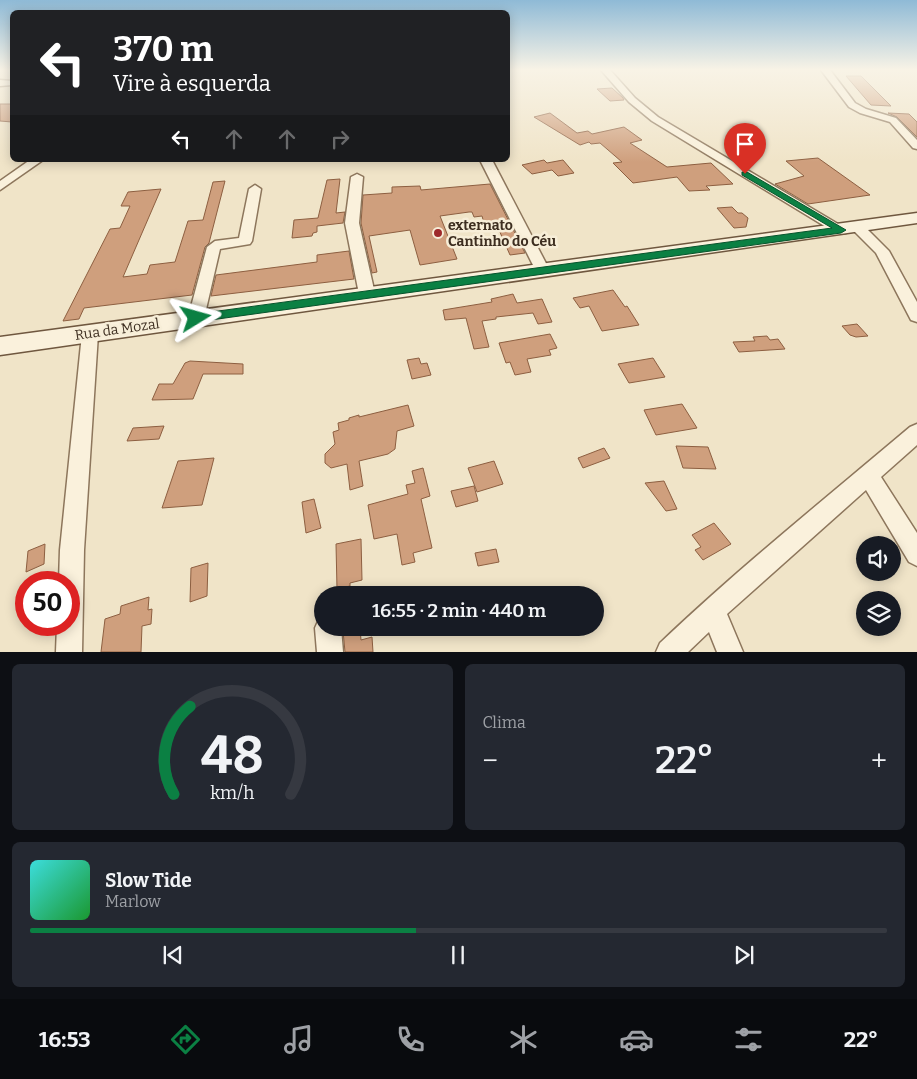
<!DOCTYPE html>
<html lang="pt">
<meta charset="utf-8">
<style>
:root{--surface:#171b24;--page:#242831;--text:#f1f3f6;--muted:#9ea1a6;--line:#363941;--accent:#0b8043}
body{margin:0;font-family:Bitter,serif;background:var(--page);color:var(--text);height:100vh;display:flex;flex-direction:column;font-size:19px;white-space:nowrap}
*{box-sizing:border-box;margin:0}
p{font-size:16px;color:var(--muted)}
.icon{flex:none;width:28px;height:28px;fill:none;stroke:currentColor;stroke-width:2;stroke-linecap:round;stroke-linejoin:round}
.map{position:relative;height:652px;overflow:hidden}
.panel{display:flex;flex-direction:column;gap:12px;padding:12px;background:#0d0f14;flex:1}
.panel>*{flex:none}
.guide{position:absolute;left:10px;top:10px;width:500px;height:152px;border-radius:8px;box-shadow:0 2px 12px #0003;background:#202124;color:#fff;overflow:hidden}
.controls{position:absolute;left:856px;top:536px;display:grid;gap:10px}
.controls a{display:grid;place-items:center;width:45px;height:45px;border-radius:50%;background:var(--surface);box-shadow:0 2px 12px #0003;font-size:25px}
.speed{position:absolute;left:15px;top:571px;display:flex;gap:10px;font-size:25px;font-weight:700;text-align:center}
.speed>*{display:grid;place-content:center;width:65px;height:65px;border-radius:50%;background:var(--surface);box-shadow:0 2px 12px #0003;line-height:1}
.speed .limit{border:8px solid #d22;background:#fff;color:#111}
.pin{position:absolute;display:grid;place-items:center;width:42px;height:42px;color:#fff;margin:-51px -21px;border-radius:50% 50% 50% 0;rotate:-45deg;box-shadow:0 0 5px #0007}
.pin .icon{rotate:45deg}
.me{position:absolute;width:55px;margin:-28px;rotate:82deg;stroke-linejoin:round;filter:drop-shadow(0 0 4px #0008)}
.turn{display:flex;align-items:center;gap:18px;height:105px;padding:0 20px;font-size:22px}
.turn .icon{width:65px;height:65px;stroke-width:2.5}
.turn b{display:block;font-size:35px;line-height:42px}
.lanes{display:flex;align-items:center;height:48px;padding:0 20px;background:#0003;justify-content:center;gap:25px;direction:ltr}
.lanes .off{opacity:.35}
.big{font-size:38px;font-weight:600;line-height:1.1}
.panel .card{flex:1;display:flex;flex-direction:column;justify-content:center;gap:8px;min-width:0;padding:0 18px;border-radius:8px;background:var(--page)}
.panel .dial{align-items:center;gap:0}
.dial svg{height:130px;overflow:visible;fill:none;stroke:var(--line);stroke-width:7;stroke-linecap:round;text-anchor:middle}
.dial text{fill:var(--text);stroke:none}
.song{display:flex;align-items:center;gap:15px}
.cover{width:60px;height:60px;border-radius:8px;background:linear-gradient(135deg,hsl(180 70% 55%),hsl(130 70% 35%))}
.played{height:5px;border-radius:2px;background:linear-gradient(90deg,var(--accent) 45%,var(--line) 45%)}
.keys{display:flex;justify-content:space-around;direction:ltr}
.heat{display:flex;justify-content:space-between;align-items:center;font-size:28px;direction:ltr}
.panel .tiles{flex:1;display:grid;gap:12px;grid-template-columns:1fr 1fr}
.card:last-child{grid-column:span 2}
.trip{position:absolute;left:314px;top:586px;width:290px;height:50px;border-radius:25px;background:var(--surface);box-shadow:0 2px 12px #0003;font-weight:600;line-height:50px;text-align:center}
.tabs{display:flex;height:80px;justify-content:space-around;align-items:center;background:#090b0e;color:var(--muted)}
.tabs .icon{width:35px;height:35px}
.tabs .selected{color:var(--accent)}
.tabs b{font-size:22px;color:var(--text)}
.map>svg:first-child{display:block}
.building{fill:#cf9f7d;stroke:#8d5f41}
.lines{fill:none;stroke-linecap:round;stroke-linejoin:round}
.street-casing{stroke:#8d765c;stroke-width:3}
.secondary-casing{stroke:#6f573f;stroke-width:3}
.street{fill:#faf1dc;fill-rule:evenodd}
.secondary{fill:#faf1dc;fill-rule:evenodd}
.route{fill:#0b8043;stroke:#07532c}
.poi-dot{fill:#9e2a2b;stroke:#f7eed8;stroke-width:2}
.labels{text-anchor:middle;stroke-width:5;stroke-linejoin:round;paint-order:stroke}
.poi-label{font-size:14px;font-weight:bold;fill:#3d2e20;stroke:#f7eed8;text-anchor:start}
.street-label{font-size:14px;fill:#3d2e20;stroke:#f7eed8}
</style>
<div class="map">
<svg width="917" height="652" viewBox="0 0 917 652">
<rect width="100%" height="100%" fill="#f0e4c8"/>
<!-- building -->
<g class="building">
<polygon points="846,76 861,76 891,106 871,105"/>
<polygon points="612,88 623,98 624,100 610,101 597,89"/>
<polygon points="0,104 12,104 12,122 0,121"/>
<polygon points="550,113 577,133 588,131 592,134 624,127 642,140 630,143 667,167 711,163 733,184 706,186 710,190 689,191 677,177 633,183 613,163 622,162 600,143 591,144 589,142 580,145 534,117"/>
<polygon points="888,113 909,114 917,122 917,137 897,117"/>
<polygon points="818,158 870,195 808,204 775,184 804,176 786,161"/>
<polygon points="544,160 547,163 563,160 574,173 558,176 552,170 532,174 522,165"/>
<polygon points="340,179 336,213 345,212 343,223 317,226 317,232 313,233 312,236 292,238 294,220 318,218 327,180"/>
<polygon points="225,181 209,243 205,247 192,295 84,308 79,319 63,321 110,229 120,228 130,206 121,206 128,192 161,189 123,277 147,274 150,265 175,262 188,221 203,220 213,182"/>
<polygon points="490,184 525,253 510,255 495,221 484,223 482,216 474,217 472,212 469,212 440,216 457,259 420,265 410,230 369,236 377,272 372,273 361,223 363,195 392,193 392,187 420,186 421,190"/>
<polygon points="732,207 738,213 742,213 748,218 746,227 734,228 717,208"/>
<polygon points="349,251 354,279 211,296 216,275 317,262 317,255"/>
<polygon points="613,290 625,307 627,306 639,325 602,331 589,306 580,308 573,298"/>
<polygon points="513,294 517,303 542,299 552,322 538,324 533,313 496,317 496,319 482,321 489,347 474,349 466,318 445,320 443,310 492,302 491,299"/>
<polygon points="857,324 868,336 856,337 850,335 842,326"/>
<polygon points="550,334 557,348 549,350 551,355 527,359 531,372 515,375 510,362 506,363 499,343"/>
<polygon points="767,336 770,340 778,339 785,349 739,352 733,342 755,341 753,337"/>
<polygon points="419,358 421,364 427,363 431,375 412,379 407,360"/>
<polygon points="653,358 665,377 629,383 618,364"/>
<polygon points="190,361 243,364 243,374 203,374 193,399 152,400 159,384 173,384 185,363"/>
<polygon points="682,404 697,428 656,435 644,410"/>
<polygon points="408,405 414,426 397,431 395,449 388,454 359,461 363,486 350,490 347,464 331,468 325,463 325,454 335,444 333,432 339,430 338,423 349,420 349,418 359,415 359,417"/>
<polygon points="164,426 159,439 127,441 133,428"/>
<polygon points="676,446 708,447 716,469 683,468"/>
<polygon points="604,448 610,458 583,468 578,458"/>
<polygon points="214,458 202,505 162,508 178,461"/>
<polygon points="494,461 503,484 477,492 468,468"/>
<polygon points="423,468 430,496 421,499 432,548 413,553 415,562 402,565 397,534 374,539 368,505 408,494 406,485 415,483 412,471"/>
<polygon points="664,481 677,509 666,511 645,483"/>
<polygon points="474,486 478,501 456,507 451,491"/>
<polygon points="314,499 321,528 306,533 302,502"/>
<polygon points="714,523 731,544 703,560 695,550 701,547 692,535"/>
<polygon points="361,539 362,580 350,583 350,586 337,589 336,544"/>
<polygon points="45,544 44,564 26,572 28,551"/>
<polygon points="496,549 499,562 478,566 475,553"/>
<polygon points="208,563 207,596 190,602 191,568"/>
<polygon points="149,597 148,610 152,609 151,624 142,626 141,652 101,652 105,619 120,614 121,606"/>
<polygon points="360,628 361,640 372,637 373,652 345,652 343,631"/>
</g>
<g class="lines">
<defs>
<g id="street">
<polygon points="601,70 610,70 635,98 658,117 848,230 846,233 836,233 652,121 629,102"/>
<polygon points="821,70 830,70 855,103 866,109 896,118 917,140 917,149 913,148 890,122 860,113 849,107"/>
<polygon points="0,80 12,81 12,85 0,86"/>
<polygon points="30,160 43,160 0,190 0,181"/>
<polygon points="480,160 492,160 550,271 548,274 543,276 536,271"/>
<polygon points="357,174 363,177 359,223 375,294 372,298 362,298 359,294 345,223 351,177"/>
<polygon points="255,185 261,189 252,241 250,244 220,249 204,318 202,322 190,322 188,318 207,247 215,241 239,238 249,189"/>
<polygon points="857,223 862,224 889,251 917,302 917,322 911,320 876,253 850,227"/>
<polygon points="90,328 96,330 98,334 84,550 82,652 56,652 57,625 69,625 69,582 59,582 60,550 82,334 84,330"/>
<path d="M917,424V445L881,477L917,533V566L909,562L866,490L727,614L743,652H717L709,632L688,652H656L660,643C740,567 826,498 910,427Z"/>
<polygon points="322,617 322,628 341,628 343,652 317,652 315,628 319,619"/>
</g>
<polygon id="secondary" points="917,213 917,223 0,355 0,337"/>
</defs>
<!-- street casing -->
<use href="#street" class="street-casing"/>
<!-- secondary casing -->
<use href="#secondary" class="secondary-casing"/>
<!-- street -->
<use href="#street" class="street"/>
<!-- secondary -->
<use href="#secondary" class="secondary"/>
</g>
<!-- sky -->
<linearGradient id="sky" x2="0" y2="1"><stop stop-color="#8fbad6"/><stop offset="0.43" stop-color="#f8f3e6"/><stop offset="1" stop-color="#f8f3e6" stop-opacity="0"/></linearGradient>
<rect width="917" height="162" fill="url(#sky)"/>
<!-- route -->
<polygon class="route" points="742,172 747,172 846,230 841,233 196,322 191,318 196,314 832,228 742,175"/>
<!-- markers -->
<circle class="poi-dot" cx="438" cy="233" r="5"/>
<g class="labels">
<!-- poi labels -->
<g class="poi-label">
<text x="448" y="230">externato<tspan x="448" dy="16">Cantinho do Céu</tspan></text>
</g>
<!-- street labels -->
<g class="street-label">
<text transform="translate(117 329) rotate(-8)" y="5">Rua da Mozal</text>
</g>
</g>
</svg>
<div class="controls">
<a><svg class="icon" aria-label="sound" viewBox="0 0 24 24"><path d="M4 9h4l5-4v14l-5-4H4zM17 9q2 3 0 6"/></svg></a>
<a><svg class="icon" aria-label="layers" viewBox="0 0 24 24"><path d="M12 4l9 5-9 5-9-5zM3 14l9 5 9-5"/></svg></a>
</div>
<div class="speed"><div class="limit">50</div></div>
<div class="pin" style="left:745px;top:174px;background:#d93025"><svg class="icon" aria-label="arrive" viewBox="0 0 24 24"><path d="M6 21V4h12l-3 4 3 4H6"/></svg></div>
<svg class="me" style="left:196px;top:318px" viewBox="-20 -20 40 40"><path d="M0-17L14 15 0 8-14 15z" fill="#0b8043" stroke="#fff" stroke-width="4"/></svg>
<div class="trip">16:55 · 2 min · 440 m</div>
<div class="guide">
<div class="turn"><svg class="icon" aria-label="left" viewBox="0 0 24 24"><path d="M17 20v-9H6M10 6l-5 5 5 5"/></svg><div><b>370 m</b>Vire à esquerda</div></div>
<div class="lanes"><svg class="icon" aria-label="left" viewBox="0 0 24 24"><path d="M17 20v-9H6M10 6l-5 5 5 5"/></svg><svg class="icon off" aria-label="ahead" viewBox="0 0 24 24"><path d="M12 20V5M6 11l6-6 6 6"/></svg><svg class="icon off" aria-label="ahead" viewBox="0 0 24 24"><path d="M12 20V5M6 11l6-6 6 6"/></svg><svg class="icon off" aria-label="right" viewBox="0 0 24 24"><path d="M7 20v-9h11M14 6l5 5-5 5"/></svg></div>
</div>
</div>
<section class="panel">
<div class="tiles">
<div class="card dial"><svg viewBox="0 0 100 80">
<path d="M14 69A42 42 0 1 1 86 69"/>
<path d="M14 69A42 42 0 0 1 24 15" stroke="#0b8043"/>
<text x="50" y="56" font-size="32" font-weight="700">48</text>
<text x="50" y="72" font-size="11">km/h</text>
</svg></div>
<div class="card"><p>Clima</p>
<div class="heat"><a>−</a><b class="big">22°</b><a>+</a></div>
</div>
<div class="card">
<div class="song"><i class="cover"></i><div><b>Slow Tide</b><p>Marlow</p></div></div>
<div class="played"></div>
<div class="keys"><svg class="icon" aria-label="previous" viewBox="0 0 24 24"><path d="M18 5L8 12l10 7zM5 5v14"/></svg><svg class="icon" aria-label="pause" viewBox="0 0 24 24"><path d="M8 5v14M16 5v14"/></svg><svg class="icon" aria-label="next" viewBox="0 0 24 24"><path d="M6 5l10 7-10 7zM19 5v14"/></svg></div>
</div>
</div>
</section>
<nav class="tabs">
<b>16:53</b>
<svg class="icon selected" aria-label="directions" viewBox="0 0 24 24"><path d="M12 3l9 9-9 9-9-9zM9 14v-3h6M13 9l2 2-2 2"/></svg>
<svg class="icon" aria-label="music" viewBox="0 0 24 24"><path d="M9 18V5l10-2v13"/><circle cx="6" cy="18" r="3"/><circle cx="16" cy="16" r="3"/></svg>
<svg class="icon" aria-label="phone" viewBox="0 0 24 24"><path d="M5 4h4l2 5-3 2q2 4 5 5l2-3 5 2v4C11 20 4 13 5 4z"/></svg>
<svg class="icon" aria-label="climate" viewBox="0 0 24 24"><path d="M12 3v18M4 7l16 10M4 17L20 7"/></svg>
<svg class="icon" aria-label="car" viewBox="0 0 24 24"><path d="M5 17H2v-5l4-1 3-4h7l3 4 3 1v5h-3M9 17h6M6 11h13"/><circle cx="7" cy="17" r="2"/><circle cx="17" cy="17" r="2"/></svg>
<svg class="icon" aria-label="filters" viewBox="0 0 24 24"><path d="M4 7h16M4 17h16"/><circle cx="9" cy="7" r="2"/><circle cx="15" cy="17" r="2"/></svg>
<b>22°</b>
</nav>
